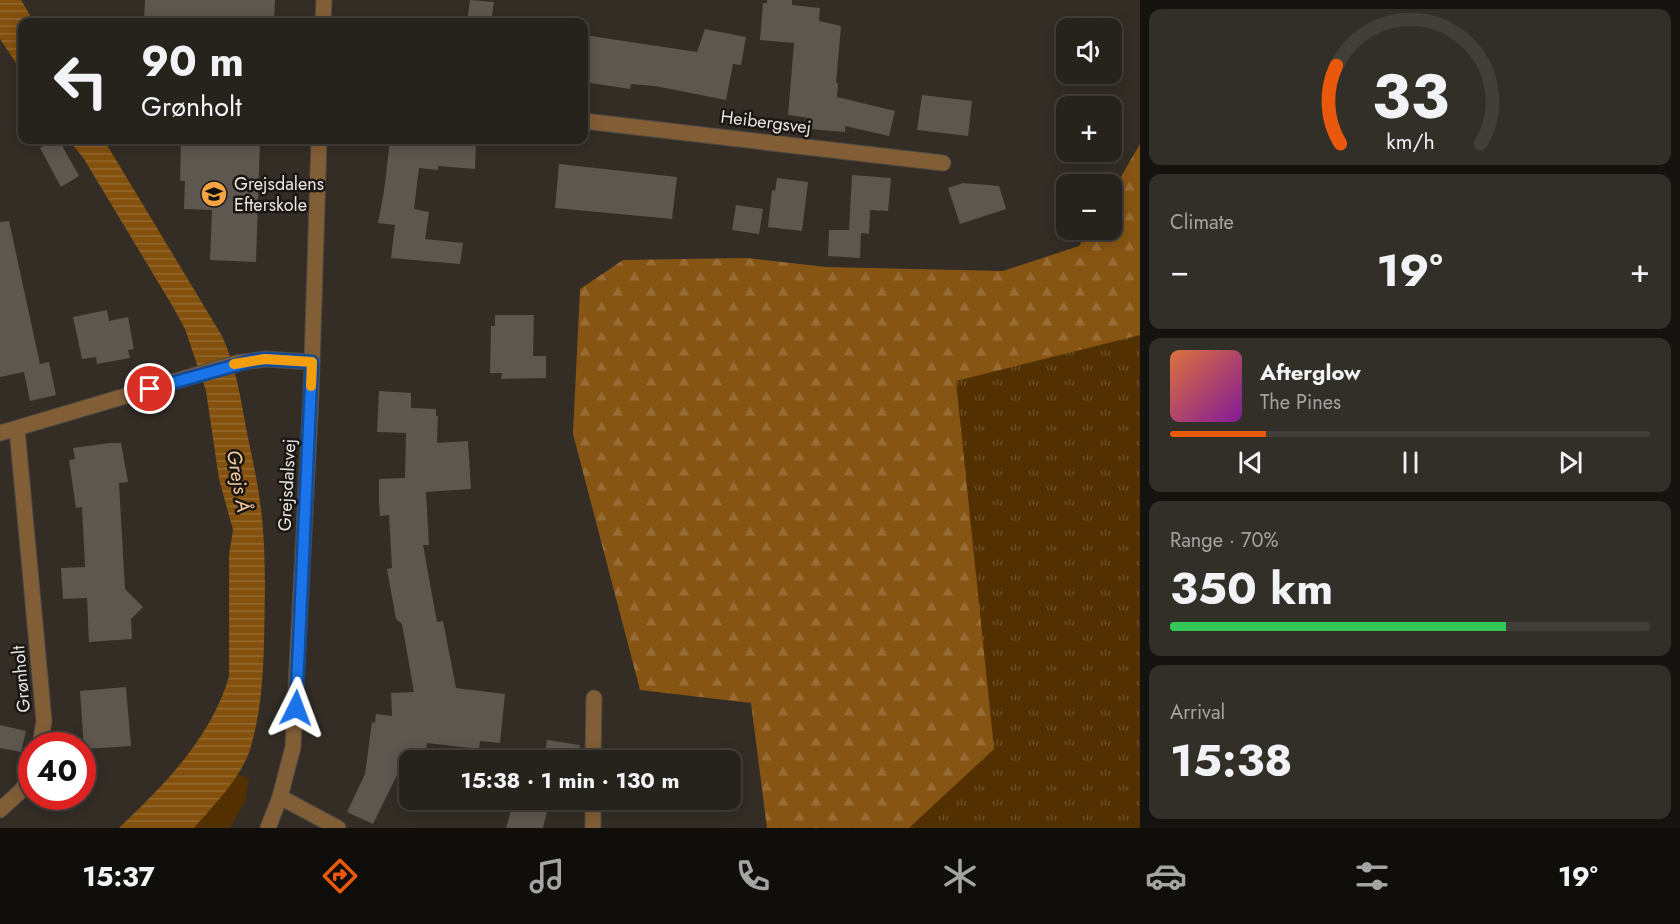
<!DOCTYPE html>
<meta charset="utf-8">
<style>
:root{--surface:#26221c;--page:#322f29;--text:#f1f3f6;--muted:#a4a4a3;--line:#423f3b;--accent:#ea580c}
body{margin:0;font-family:Jost,sans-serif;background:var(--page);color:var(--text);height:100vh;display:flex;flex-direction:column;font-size:22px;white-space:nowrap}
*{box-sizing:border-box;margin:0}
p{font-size:20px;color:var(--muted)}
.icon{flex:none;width:33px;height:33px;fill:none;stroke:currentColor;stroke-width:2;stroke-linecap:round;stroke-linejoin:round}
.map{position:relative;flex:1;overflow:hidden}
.side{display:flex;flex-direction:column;gap:9px;padding:9px;background:#15130f;width:540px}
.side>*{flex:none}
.top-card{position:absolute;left:18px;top:18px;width:570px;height:126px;border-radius:12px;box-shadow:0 3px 15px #0003,0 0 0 2px var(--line);background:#26221c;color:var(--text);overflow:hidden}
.buttons{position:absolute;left:1056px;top:18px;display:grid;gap:12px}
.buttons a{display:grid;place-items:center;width:66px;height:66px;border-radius:12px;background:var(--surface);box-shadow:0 3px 15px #0003,0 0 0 2px var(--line);font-size:30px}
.speed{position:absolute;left:18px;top:732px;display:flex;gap:12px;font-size:30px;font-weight:700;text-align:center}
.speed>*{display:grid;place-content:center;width:78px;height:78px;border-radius:50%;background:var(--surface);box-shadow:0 3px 15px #0003,0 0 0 2px var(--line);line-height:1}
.speed .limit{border:9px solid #d22;background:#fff;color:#111}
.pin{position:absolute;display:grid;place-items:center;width:51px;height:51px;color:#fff;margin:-26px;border:3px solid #fff;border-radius:50%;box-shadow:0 2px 6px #0007}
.me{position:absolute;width:66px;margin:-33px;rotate:3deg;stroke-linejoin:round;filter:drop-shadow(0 0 4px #0008)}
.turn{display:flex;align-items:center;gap:21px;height:126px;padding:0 24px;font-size:27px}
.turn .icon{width:78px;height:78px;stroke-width:2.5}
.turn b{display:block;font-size:42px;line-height:51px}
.big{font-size:45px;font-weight:700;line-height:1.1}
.side .tile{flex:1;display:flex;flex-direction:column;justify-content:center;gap:9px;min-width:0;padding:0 21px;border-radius:12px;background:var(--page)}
.side .dial{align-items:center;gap:0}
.dial svg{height:156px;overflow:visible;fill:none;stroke:var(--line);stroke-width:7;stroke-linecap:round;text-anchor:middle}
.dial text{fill:var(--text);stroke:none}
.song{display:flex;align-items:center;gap:18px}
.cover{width:72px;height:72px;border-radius:9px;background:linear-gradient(135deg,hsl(20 70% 55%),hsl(290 70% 35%))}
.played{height:6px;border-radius:3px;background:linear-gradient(90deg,var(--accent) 20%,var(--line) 20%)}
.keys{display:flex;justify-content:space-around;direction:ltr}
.heat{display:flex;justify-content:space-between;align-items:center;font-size:33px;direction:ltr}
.charge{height:9px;border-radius:4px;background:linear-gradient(90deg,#34c759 70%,var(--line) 0)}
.trip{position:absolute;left:399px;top:750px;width:342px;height:60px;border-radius:12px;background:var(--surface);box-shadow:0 3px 15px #0003,0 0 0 2px var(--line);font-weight:700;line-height:60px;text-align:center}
.dock{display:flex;height:96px;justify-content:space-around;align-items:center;background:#0f0e0b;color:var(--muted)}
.dock .icon{width:42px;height:42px}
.dock .current{color:var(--accent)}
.dock b{font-size:27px;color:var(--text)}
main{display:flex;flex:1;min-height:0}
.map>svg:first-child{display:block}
.green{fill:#523002}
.forest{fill:url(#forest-firs)}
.park{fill:url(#park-tufts)}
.water{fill:url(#water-rules)}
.building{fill:#5e5750}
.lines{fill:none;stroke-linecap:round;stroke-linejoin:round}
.minor-casing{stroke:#504a44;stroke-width:17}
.tertiary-casing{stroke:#504a44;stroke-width:17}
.minor{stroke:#825e37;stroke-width:15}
.tertiary{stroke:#825e37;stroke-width:15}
.route-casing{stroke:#114b97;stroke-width:15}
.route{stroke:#1a73e8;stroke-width:10}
.slow{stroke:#f59e0b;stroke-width:10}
.labels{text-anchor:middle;stroke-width:5;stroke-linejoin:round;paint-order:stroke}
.street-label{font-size:18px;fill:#eae5e1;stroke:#191613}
.poi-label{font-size:18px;fill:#eae5e1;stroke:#191613;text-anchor:start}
.water-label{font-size:20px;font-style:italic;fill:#f5c99b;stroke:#191613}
</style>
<main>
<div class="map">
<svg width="1140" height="828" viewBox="0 0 1140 828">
<defs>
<pattern id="forest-firs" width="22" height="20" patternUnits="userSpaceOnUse" patternTransform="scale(1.5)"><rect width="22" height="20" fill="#875513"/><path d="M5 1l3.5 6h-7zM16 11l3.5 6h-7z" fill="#986d35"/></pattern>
<pattern id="park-tufts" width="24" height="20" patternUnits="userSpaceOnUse" patternTransform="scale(1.5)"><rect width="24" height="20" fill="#523002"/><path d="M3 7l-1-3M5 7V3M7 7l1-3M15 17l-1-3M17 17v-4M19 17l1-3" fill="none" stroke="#6b4e27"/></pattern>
<pattern id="water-rules" width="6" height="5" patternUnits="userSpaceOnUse" patternTransform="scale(1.5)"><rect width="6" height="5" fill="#83510d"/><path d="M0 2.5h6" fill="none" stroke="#956a30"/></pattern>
</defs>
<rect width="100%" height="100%" fill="#332d26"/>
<!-- green -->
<polygon class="green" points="231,773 249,778 245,802 230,828 187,828"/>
<!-- forest -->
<polygon class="forest" points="1140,144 1140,828 767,828 751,703 640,690 573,434 580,289 623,260 747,258 826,267 1003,271 1079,246 1089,230 1112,230 1112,192"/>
<!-- park -->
<polygon class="park" points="1140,335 1140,828 909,828 994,749 956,381"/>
<!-- water -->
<g class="water">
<polygon points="0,0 21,0 34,22 22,22 22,72 0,39"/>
<path d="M69,140H104L222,336C236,366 241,400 247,433C253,461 259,489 262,518C266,559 265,600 264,642C263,677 261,712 251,746C242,778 215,803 194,828H119C165,784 210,739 229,677V555L233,530L219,479L206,391L185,329L173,307L84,159Z"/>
</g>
<!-- building -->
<g class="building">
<polygon points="145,0 275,0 274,22 144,22"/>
<polygon points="470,0 494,2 491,22 467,22"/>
<polygon points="767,0 792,0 792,5 820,8 819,21 841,26 836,83 838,83 837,97 895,111 889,136 845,126 845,132 809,129 809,118 788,115 794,43 760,40 763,3 767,3"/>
<polygon points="705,29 746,37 741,65 733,64 726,100 655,86 631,84 630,89 584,82 584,35 697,52"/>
<polygon points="922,95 972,101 968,136 917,130"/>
<polygon points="56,140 59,140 79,176 61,187 40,148"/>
<polygon points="181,140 260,140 256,262 210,260 212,210 184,209 185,181 180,181"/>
<polygon points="390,140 476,141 475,169 438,166 438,170 419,168 414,209 429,212 425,239 463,243 460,264 391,258 395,225 378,223 384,191"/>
<polygon points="559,164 677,177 672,219 555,208"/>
<polygon points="852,175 891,178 888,211 870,210 869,234 861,233 860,258 828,256 829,230 849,230"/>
<polygon points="777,178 808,182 802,231 768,227 772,190 775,191"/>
<polygon points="963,183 999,186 1006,209 960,224 948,188"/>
<polygon points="736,205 763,209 759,234 732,230"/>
<polygon points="9,221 40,364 49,362 56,395 30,401 24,372 0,377 0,222"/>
<polygon points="107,310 109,321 128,317 134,349 128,350 130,358 97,364 96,357 82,359 73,317"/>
<polygon points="495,315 534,315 533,356 546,356 546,378 501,379 502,373 490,373 491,326 495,326"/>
<polygon points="379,391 411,393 411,408 436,409 436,416 438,416 437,443 468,441 471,489 426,492 429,545 423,545 437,622 443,621 456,688 505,694 500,743 480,741 479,749 427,743 425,760 410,760 410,774 399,771 373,824 347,812 365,774 372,722 375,723 376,714 392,716 391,693 414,692 402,624 396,619 387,569 392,568 389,515 380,516 379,502 379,479 405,478 406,433 377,432"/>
<polygon points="110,443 121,443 128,482 119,483 125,589 143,607 131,619 132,639 89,642 87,598 63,599 61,568 85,567 82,507 76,508 69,460 75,459 73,448"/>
<polygon points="126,687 131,746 84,749 80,691"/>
<polygon points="0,725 26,731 21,752 0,748"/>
<polygon points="547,740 580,745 578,760 544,760"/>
<polygon points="514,800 572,800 571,807 549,803 543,828 506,828"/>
</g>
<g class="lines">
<defs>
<g id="minor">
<polyline points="584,121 943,163"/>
<polyline points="17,429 44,721 40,746"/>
<polyline points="0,433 237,363 265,359 312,362"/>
<polyline points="593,760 594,698"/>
<polyline points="280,797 338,828"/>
<polyline points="0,810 22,790 32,772"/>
<polyline points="593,828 593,800"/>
</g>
<g id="tertiary">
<polyline points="323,22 324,0"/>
<polyline points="268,828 280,797 293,747 311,395 319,140"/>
</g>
</defs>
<!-- minor casing -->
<use href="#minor" class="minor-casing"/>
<!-- tertiary casing -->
<use href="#tertiary" class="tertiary-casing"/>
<!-- minor -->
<use href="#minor" class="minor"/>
<!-- tertiary -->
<use href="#tertiary" class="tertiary"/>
</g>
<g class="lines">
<defs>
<polyline id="route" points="150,389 251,361 265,359 312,362 296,708"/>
</defs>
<!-- route casing -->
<use href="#route" class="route-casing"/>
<!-- route -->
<use href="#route" class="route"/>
<!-- slow -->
<polyline class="slow" points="234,364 265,359 312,362 311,386"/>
</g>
<!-- icons -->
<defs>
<symbol id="school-disc" viewBox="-11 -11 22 22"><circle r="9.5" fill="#f4a443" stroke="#191613"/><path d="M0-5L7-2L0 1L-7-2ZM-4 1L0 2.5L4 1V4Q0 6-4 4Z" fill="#111"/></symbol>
</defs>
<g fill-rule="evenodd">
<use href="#school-disc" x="199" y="179" width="30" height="30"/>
</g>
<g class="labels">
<!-- street labels -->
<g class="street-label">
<text transform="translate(766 122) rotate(7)" y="6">Heibergsvej</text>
<text transform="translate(287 485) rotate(-87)" y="6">Grejsdalsvej</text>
<text transform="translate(21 679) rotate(-95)" y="6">Grønholt</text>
</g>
<!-- poi labels -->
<g class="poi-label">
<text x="234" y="190">Grejsdalens<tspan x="234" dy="21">Efterskole</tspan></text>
</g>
<!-- water labels -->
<g class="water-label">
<text transform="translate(239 481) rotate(80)" y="7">Grejs Å</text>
</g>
</g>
</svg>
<div class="buttons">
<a><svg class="icon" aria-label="sound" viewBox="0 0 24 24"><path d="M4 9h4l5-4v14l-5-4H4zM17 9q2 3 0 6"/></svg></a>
<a>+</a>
<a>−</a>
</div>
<div class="speed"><div class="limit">40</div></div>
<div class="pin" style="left:150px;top:389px;background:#d93025"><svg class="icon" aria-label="arrive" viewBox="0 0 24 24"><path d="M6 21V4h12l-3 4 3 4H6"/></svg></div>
<svg class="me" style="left:296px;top:708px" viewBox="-20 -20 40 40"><path d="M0-17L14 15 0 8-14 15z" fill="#1a73e8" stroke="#fff" stroke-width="4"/></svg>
<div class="trip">15:38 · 1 min · 130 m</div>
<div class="top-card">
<div class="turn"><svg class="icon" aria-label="left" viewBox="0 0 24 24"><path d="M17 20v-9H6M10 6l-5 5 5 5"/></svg><div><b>90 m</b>Grønholt</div></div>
</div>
</div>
<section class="side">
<div class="tile dial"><svg viewBox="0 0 100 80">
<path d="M14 69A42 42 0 1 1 86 69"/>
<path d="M14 69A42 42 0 0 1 12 29" stroke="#ea580c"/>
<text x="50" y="56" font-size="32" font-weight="700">33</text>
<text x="50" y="72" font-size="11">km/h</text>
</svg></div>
<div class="tile"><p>Climate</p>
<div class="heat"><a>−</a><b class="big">19°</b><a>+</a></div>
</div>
<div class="tile">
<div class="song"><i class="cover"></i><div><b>Afterglow</b><p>The Pines</p></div></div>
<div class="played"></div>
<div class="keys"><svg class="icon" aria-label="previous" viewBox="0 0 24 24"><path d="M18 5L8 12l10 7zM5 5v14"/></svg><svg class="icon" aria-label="pause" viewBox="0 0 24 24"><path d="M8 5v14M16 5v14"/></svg><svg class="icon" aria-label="next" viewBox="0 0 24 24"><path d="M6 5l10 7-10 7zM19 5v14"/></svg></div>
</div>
<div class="tile"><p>Range · 70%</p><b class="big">350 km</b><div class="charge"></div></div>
<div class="tile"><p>Arrival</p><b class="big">15:38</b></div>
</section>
</main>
<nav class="dock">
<b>15:37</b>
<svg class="icon current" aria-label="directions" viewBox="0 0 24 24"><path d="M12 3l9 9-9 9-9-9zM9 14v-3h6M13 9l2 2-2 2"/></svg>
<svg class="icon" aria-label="music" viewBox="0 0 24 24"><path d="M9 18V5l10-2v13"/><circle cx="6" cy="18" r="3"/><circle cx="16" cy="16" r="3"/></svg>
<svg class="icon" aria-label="phone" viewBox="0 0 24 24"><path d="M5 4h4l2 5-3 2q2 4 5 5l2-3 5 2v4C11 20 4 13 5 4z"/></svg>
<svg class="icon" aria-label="climate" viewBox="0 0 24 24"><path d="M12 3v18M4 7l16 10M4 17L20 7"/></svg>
<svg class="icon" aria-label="car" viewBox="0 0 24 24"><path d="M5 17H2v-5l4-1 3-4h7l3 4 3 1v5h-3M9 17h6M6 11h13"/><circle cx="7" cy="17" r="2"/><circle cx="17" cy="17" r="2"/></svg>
<svg class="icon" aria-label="filters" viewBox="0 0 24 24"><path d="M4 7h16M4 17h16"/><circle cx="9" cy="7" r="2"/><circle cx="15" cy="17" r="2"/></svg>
<b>19°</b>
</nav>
